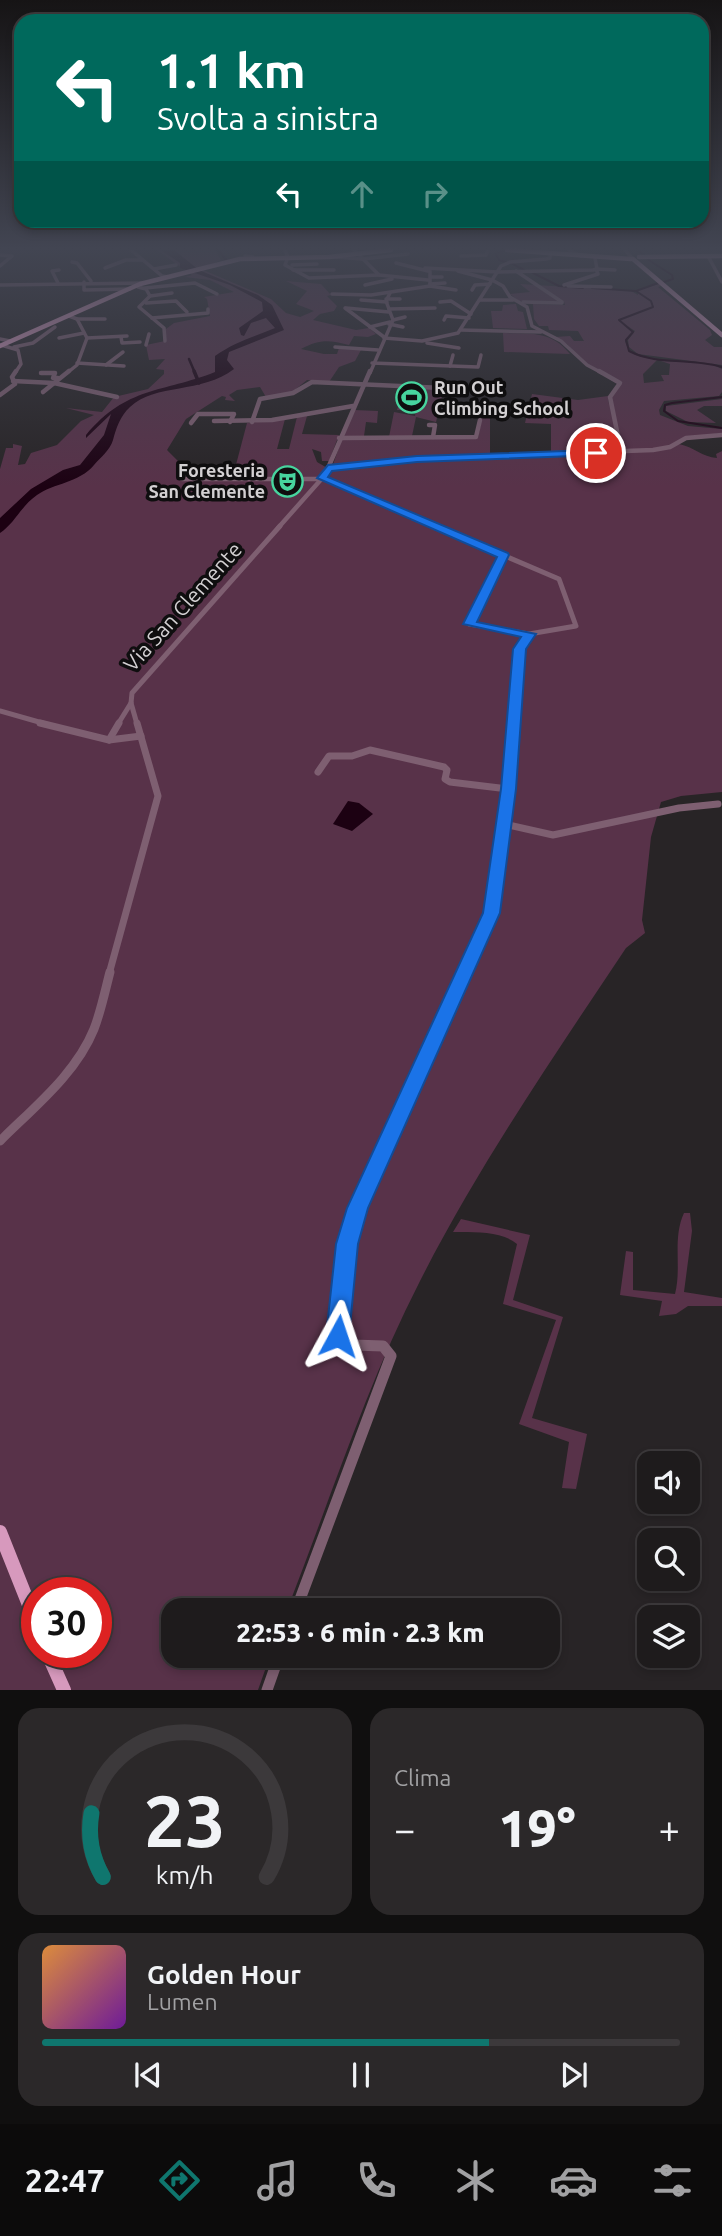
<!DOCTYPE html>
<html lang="it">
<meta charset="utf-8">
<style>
:root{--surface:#1e1b1c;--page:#2b2829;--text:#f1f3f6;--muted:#a1a1a3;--line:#3c393b;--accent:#0f766e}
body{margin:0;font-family:Ubuntu,sans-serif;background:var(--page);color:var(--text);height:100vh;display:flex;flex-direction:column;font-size:26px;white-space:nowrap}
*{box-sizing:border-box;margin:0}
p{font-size:23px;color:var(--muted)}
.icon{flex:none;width:38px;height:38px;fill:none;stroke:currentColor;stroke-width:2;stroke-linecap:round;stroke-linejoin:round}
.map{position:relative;height:1690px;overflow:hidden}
.sheet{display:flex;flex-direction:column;gap:18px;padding:18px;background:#100f0f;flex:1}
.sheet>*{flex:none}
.top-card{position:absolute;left:14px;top:14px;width:695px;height:214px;border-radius:21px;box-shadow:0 4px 10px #0003,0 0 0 2px var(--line);background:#00695c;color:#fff;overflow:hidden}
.controls{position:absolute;left:637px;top:1451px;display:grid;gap:14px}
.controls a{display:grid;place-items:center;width:63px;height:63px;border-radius:14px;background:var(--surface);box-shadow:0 4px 10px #0003,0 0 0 2px var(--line);font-size:35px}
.speed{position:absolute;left:21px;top:1577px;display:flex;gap:14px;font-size:35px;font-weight:700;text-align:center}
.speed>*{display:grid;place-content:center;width:91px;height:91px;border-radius:50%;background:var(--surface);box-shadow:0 4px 10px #0003,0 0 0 2px var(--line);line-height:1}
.speed .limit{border:10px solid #d22;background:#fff;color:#111}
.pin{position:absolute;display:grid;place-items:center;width:60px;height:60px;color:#fff;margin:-30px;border:4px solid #fff;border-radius:50%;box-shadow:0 2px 7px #0007}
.me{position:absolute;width:77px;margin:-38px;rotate:5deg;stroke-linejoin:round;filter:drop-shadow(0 0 5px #0008)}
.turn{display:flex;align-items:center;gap:24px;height:147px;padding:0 28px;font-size:32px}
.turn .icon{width:91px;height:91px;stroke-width:2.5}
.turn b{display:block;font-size:49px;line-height:60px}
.lanes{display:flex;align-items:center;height:66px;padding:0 28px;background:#0003;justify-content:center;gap:35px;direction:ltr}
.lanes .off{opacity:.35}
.big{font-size:52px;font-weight:800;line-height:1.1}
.sheet .tile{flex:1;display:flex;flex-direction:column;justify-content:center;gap:10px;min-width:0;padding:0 24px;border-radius:21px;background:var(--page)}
.sheet .dial{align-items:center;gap:0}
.dial svg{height:182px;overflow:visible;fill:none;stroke:var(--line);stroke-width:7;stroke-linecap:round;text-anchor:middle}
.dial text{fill:var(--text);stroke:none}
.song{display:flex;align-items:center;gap:21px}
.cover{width:84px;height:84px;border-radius:10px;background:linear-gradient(135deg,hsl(30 70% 55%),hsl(280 70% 35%))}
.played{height:7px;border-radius:4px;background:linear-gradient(90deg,var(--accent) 70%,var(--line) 70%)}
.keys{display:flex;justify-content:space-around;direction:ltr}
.heat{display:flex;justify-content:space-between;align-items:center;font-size:38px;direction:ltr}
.sheet .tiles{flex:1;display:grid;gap:18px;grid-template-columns:1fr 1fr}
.tile:last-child{grid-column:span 2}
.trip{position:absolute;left:161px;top:1598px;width:399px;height:70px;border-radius:21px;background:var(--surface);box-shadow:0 4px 10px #0003,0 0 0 2px var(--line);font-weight:800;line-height:70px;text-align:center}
.menu{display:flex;height:112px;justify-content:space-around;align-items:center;background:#0c0b0b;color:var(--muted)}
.menu .icon{width:49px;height:49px}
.menu .active{color:var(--accent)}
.menu b{font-size:32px;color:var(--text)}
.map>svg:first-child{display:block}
.green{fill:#583249;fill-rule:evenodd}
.water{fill:#1c0112}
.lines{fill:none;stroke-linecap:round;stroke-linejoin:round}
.stream{stroke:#1c0112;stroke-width:2}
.canal-far1{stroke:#1c0112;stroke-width:2.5}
.canal{stroke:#1c0112;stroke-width:3.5}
.minor-far5{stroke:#7e5f71;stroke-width:3.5}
.minor-far4{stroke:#7e5f71;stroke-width:4.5}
.minor-far3{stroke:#7e5f71;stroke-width:5}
.minor-far2{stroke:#7e5f71;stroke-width:7}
.minor-far1{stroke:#7e5f71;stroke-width:9}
.minor{stroke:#7e5f71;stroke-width:11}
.major-far1{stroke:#d799bd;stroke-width:4.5}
.major{stroke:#d799bd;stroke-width:14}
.route{fill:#1a73e8;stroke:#114b97;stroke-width:2}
.labels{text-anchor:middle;stroke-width:7;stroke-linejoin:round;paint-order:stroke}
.far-poi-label{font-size:18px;font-weight:bold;fill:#d3d0d2;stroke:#0f0e0f;text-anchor:start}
.street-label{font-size:21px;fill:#d3d0d2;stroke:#0f0e0f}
</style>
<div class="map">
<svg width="722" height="1690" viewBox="0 0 722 1690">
<rect width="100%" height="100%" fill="#282426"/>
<!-- green -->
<g class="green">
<path d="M157,250H215L221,260L201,269L271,299L286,313L300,317L314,311L296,304L307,291L286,281L321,284L331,295L327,296L337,306L334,311L320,314L313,320L356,330L369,328L376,334L368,337L354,336L349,345C329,340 320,339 301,349L324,354H337L339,348L361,350L355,361L339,367L329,382L307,380L291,393L266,397L260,387L237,390L229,395L235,401L225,400L226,397L222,396L186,419L167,450L181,464V477L236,478L233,476L247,423L285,419L277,449H289L297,417L307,416L302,434L339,435L329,461H322L321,452L312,449L317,462L329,469L416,460L551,454V424L525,423L532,394L578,400L608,396L609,404V396L619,385L585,364L567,344L555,337L570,336L574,341H584L578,331L549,330L548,326H539L534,319L533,304L565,305L564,302L519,301L510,294L530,292L520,284L631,291L638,295V290L659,284L661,286L658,287L710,330L712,335L705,340L714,347H722V365L638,354L629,347L628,340L635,331L626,325L633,331L625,341C629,357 644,358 658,359L643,374L644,383L664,381L661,375H669L670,364L661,361L709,363L722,369V392L719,396L664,401L659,410L660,415L688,426L722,429V433L686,438L679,444C694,447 702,457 717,458L716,454L722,451V792L681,796L661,802L651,837L642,920L645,933L626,948C554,1056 479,1165 420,1281C366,1386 330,1500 287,1610H173V1656H270L258,1690H0V469L6,448H13V444L22,446L18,465L25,464L31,453L57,445L81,421L94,415L66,408L102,412L114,397L148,389L164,374V370L156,369L165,359L149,360L146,345L165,341L166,329L174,323L210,316L207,299L204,297L234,292L210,280L185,277L192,275ZM37,1592H96V1652H37Z"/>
<polygon points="516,304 518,311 523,312 527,329 493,328 491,311 502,311 503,305"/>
<path d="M503,333C531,334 551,330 570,354L504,352Z"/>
<polygon points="424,388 444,389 436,422 416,417 412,436 389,437 394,412 415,416 416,410 397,410 403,392 422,393"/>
<polygon points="722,399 722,406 704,406 697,410 716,423 688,422 666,411 666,406"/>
<polygon points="354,410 378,411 377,423 366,422 364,436 344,436"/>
<polygon points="482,418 490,418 490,456 332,467 342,439 478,438"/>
<path d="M684,1213H690L692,1231L684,1292L722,1298V1306H688L676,1314L659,1316L662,1301L620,1295L626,1251L633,1252V1290L675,1294C682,1267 672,1239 684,1213Z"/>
<path d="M461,1219L530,1235L513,1300L563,1317L532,1418L587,1434L576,1489L562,1488L569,1442L519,1424L556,1320L503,1304L517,1244C502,1231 473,1232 453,1232Z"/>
</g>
<!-- water -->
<g class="water">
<path d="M161,250H174L199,270L258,295L272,305L284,330L229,352L227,360L234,369C202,394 155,383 130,407C120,416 116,429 113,440C110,450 100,458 94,465C79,483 54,483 37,495C21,506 15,523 0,533V518L31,489L63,470L80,465L104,435L111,414L86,438V435C127,386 162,393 215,372V356C235,342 254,337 275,328L266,318L251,323L244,336L241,335L239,328L263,311L262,302L230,285L180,268V263Z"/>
<polygon points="348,801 359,803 373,814 352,831 333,824"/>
</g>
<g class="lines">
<!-- stream -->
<g class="stream">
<polyline points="505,250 496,254 499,260 506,262"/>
<polyline points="636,250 644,254"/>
<polyline points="647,259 672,275 673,279 664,282"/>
<polyline points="511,263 524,270"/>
<polyline points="533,273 559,286 583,288"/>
<path d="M658,283L636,291L651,301L653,307L619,320L633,332L626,340L629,351C658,366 691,357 722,367"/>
<polyline points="592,288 636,291"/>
<polyline points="722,397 672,403 665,405 664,411 678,421 722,428"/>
</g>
<!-- canal-far1 -->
<g class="canal-far1">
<polyline points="218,250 227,261"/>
<polyline points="189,359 195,373"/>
</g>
<!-- canal -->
<polyline class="canal" points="194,371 199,383"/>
<!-- minor-far5 -->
<g class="minor-far5">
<polyline points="131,250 162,276 168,277"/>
<polyline points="285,250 288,257 285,265 309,278 379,275"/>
<polyline points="354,250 379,275 428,280"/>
<polyline points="569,250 581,256"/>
<polyline points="625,250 631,257"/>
<polyline points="0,255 12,256 0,266"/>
<polyline points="245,256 253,257"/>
<polyline points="461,256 486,255 488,250"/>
<polyline points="708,256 722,282"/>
<polyline points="317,257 329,257"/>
<polyline points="335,257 363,259 408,254"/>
<polyline points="72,262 77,263 91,281"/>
<polyline points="396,263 428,271"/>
<polyline points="292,265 317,264"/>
<polyline points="105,268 126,260 142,260"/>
<polyline points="425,268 498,272 593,270 597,269 595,258"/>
<polyline points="154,269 176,265"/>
<polyline points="293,270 334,270"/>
<polyline points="458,271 492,280 503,286 510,297 527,307 532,326 561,341 587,365 602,373"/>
<polyline points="516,271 562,302"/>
<polyline points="431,277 442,277"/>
<polyline points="84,282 84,290 130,289"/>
<polyline points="58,283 52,271 59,270"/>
<polyline points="430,284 445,283"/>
<polyline points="0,285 144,283"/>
<polyline points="365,285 392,279"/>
<polyline points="564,285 598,274 596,269 615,270"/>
<polyline points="430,286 456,290"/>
<polyline points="568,286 611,287"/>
<polyline points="138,287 146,289 150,296 139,307 164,328 165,341"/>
<polyline points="145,288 195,283 217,294"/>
<polyline points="472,290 475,285 490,284"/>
<polyline points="332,294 371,295 430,286 430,271"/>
<polyline points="150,296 172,293"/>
<polyline points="386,299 400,299"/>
<polyline points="361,300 387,302"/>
<polyline points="480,300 513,300"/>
<polyline points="440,302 451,301 471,314"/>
<polyline points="523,302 562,303"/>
<polyline points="146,303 176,301 187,312"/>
<polyline points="345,308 384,337"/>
<polyline points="346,308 389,312"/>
<polyline points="389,309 435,308"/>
<polyline points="152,318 208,313 208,309"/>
<polyline points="77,319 105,319"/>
<polyline points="393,320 405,317"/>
<polyline points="444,320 446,316 469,318"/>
<polyline points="389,324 403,327"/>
<polyline points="370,327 390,322"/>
<polyline points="461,330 541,332"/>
<polyline points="121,337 122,343 140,342"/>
<polyline points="59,338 84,333"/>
<polyline points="87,338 127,336"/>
<polyline points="384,338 422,341 458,333 501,266 510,262 546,259 550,258 550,254"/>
<polyline points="0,339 10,341"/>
<polyline points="427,343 459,348"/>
<polyline points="1,345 18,350 21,364 15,373"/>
<polyline points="146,345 149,334"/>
<polyline points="14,347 33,343 55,327"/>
<polyline points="335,347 378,350"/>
<polyline points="77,363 124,366"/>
<polyline points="372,363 478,367 481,355"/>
<polyline points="106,365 123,352"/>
<polyline points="450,366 453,355"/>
<polyline points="41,373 55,373"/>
<polyline points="67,373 77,365 87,338 77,319 69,316"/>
<polyline points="370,373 393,320 386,301 390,293"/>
</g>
<!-- minor-far4 -->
<g class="minor-far4">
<polyline points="599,371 620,383 610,397 621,451"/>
<polyline points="41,373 55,373 53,378 58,378"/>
<polyline points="13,381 54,383 117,397"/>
<polyline points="43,392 69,371"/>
<polyline points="0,395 15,384 12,377 16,371"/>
<polyline points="214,421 272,420 353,406"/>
<polyline points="252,422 260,399 293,393 312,382 443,388"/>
<polyline points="191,423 198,414 234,414 230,422"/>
<polyline points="429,425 435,425 433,437"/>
<polyline points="339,438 476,437 480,420"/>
<polyline points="328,468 430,458 653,450 670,447 686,438 722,435"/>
<polyline points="322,478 439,528"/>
<polyline points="182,479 322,479"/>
<polyline points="278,528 325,475 370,371"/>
</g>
<!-- minor-far3 -->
<g class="minor-far3">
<polyline points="435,526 559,579 576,626 529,634 520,649 514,724"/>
<polyline points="503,555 469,624 529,634"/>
<polyline points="0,711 46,724"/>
<polyline points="118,724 131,703"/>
<polyline points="137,724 131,703 132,693 280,526"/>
</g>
<!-- minor-far2 -->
<g class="minor-far2">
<polyline points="40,723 109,740 141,736"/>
<polyline points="109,740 119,723"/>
<polyline points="318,772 329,756 352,756 370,750 444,767 447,770 445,779 450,782 508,789"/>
<polyline points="504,824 553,835 679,808 718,804"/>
<polyline points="109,974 158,796 137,723"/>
<polyline points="463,974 491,913 514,723"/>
</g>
<!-- minor-far1 -->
<g class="minor-far1">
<path d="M0,1141C33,1108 76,1074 94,1029C101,1011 105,991 110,972"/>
<polyline points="343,1290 347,1244 357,1208 464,972"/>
</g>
<!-- minor -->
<g class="minor">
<polyline points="296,1610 391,1356 383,1346 353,1345 338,1336 343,1288"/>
<polyline points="267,1690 279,1656"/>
</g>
<!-- major-far1 -->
<g class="major-far1">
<polyline points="507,250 631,259"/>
<polyline points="639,257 722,256"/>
<polyline points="633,259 722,335"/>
<polyline points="0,346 140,284 240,259 329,257 391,250"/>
</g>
<!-- major -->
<g class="major">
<polyline points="0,1532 37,1625"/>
<polyline points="47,1652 64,1690"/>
</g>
</g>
<!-- sky -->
<linearGradient id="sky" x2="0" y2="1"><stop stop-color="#161415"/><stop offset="0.51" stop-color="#424552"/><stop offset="1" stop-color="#424552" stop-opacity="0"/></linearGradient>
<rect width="722" height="487" fill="url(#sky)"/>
<!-- route -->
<polygon class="route" points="596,450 600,455 417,462 332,471 328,477 508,553 509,555 477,622 536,634 526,649 516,789 500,913 368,1208 358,1244 349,1336 346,1344 338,1347 329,1344 326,1336 336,1244 347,1208 483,913 501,789 513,649 521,637 463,624 497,557 317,478 328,465 417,456"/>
<!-- icons -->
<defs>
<symbol id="stadium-ring" viewBox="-11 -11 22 22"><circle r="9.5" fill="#0f0e0f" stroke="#47d49e" stroke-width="1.5"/><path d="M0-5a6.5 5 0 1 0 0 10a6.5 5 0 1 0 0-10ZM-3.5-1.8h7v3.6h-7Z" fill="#47d49e"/></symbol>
<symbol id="theatre-ring" viewBox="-11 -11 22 22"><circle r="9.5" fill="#0f0e0f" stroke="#47d49e" stroke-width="1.5"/><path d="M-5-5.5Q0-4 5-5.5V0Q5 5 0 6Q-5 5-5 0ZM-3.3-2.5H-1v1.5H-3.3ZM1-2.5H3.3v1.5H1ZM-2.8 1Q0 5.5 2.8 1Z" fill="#47d49e"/></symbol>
</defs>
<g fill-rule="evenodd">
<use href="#stadium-ring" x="394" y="380" width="35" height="35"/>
<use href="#theatre-ring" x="270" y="464" width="35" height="35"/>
</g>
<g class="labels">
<!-- far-poi labels -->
<g class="far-poi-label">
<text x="434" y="394">Run Out<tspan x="434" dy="21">Climbing School</tspan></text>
<text x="265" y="477" text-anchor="end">Foresteria<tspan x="265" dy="21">San Clemente</tspan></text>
</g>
<!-- street labels -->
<g class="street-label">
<text transform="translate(183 607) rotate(-48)" y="7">Via San Clemente</text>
</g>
</g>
</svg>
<div class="controls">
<a><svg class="icon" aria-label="sound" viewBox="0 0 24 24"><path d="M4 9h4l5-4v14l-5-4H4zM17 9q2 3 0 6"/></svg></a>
<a><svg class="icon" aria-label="search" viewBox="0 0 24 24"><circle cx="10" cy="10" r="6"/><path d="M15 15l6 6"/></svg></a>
<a><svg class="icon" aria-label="layers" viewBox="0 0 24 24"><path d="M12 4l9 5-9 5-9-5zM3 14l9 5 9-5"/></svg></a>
</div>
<div class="speed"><div class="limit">30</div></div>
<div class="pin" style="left:596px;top:453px;background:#d93025"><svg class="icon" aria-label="arrive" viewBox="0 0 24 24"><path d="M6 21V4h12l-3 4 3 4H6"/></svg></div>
<svg class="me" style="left:338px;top:1336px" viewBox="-20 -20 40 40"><path d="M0-17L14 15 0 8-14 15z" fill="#1a73e8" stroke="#fff" stroke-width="4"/></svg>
<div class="trip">22:53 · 6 min · 2.3 km</div>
<div class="top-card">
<div class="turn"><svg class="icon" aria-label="left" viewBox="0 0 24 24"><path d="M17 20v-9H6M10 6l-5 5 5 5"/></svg><div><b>1.1 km</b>Svolta a sinistra</div></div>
<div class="lanes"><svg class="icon" aria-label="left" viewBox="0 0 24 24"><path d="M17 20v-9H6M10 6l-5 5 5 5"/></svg><svg class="icon off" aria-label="ahead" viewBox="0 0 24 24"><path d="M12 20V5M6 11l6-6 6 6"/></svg><svg class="icon off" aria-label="right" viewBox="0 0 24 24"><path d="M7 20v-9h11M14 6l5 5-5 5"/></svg></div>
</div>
</div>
<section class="sheet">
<div class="tiles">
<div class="tile dial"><svg viewBox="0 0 100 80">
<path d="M14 69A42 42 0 1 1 86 69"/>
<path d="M14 69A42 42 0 0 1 9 41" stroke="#0f766e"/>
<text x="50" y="56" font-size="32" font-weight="700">23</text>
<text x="50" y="72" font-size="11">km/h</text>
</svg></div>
<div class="tile"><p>Clima</p>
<div class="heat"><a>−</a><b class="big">19°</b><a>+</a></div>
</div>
<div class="tile">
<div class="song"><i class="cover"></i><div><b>Golden Hour</b><p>Lumen</p></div></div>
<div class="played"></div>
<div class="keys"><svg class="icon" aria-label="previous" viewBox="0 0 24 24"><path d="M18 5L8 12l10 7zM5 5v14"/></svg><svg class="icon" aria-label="pause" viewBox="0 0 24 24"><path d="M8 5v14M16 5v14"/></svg><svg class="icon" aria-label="next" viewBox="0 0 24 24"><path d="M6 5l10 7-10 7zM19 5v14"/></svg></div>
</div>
</div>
</section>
<nav class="menu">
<b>22:47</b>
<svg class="icon active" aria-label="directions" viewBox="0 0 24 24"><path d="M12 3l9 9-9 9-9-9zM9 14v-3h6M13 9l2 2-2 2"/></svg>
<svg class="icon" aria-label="music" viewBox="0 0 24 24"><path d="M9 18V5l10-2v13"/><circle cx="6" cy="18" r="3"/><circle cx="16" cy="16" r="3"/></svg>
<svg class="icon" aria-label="phone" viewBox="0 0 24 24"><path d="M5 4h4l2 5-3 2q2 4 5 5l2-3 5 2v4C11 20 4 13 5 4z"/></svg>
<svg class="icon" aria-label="climate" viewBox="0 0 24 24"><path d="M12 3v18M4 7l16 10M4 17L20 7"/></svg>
<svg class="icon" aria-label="car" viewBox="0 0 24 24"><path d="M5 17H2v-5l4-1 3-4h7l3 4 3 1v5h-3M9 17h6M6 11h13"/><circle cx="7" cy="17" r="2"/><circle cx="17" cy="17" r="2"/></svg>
<svg class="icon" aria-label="filters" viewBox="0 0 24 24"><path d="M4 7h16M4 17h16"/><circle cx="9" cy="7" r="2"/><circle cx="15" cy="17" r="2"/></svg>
</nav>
